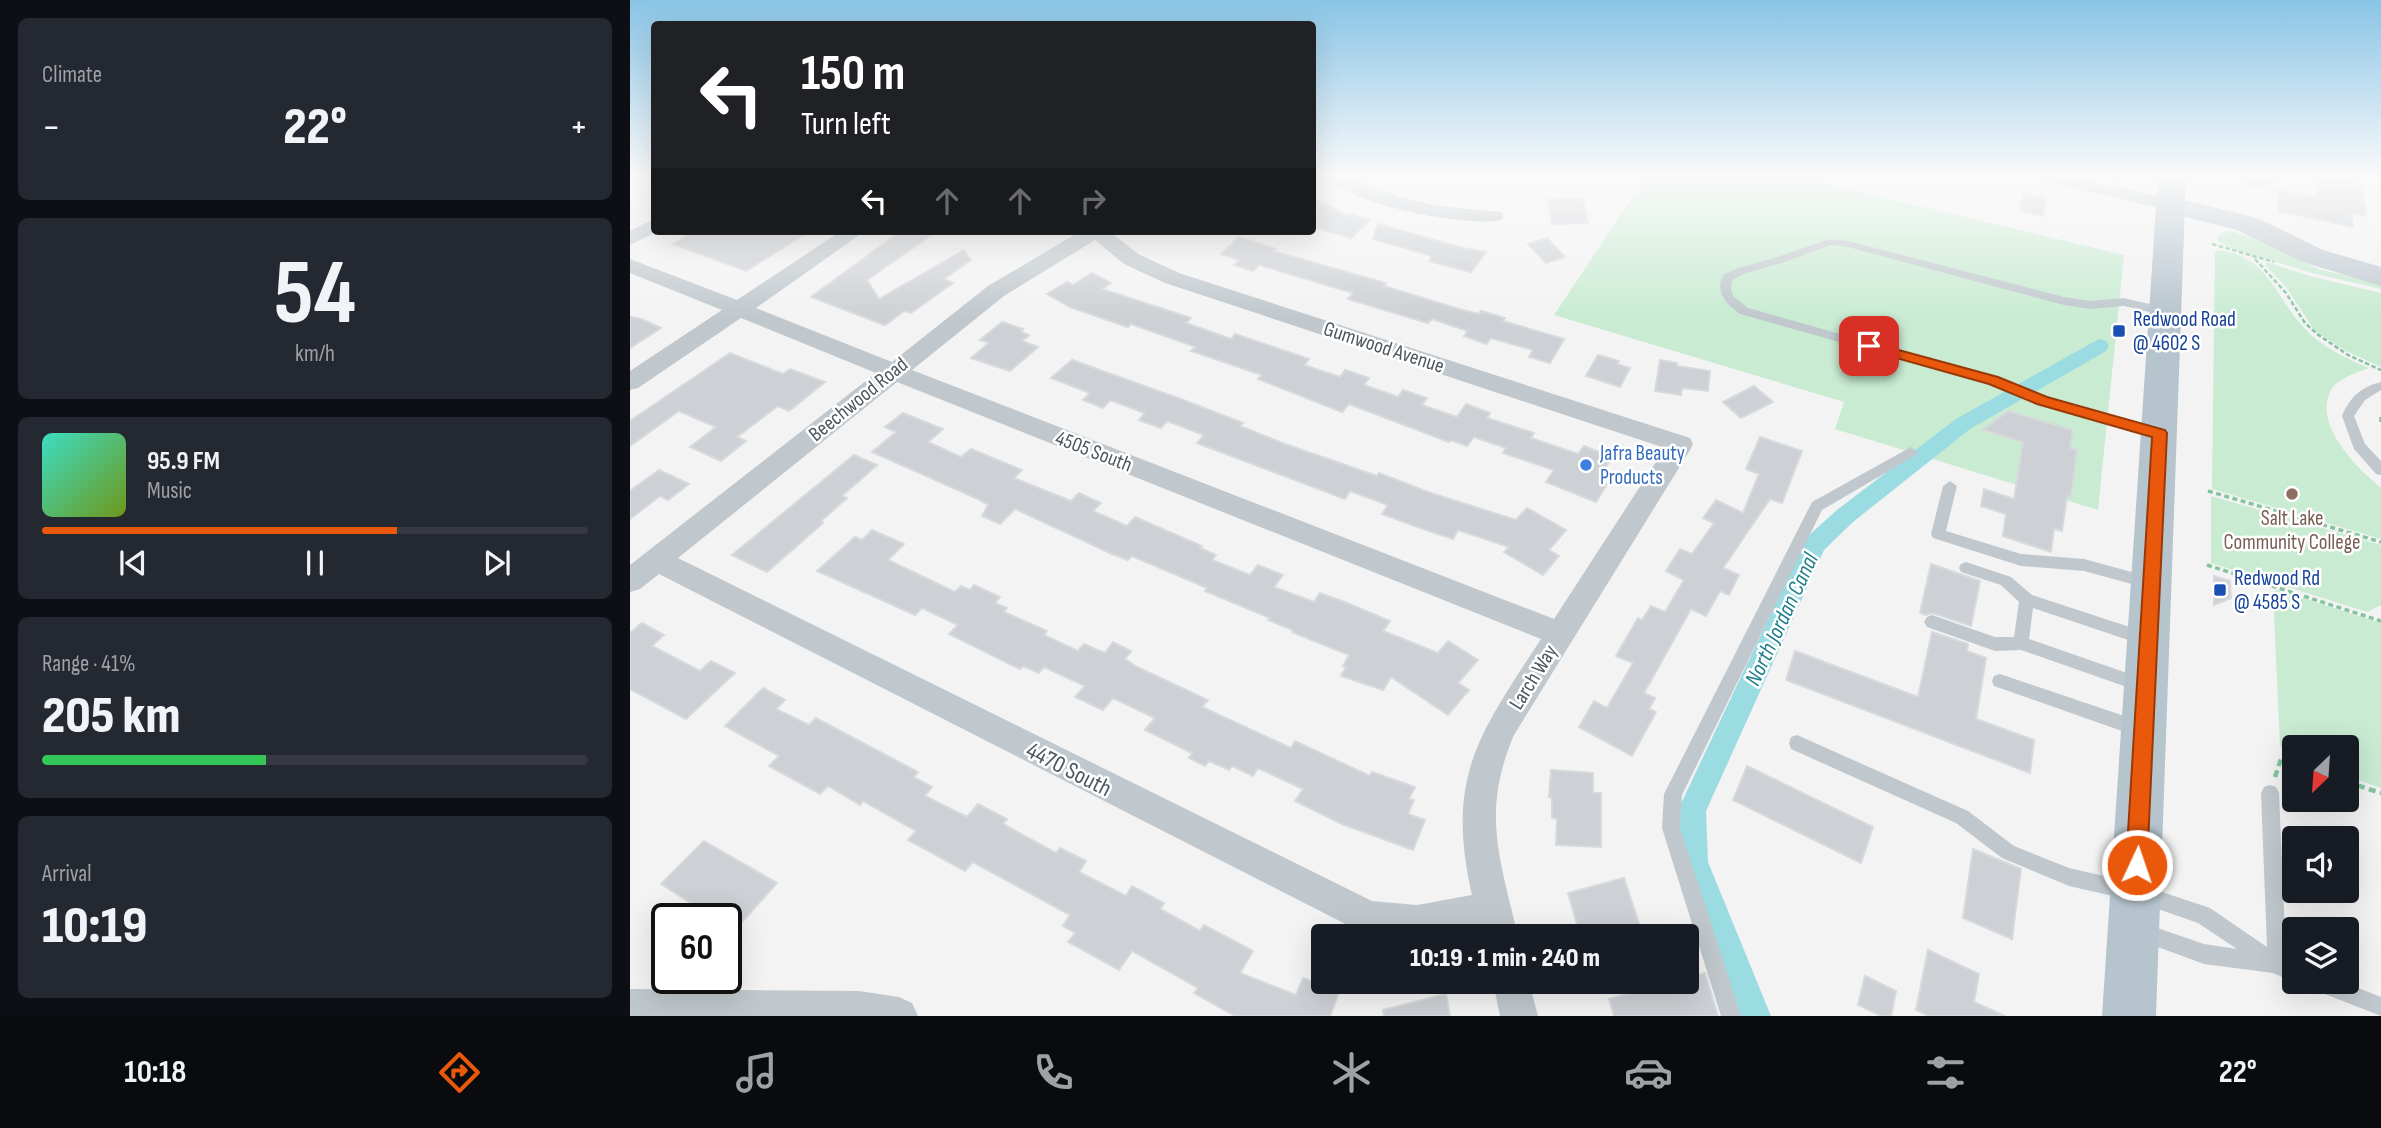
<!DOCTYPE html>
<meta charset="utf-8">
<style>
:root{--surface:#171b24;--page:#242831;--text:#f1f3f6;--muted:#9ea1a6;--line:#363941;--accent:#ea580c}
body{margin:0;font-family:"Sofia Sans Condensed",sans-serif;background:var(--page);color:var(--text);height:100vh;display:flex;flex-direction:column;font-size:26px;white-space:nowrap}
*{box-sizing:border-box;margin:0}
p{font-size:23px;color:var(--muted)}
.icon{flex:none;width:38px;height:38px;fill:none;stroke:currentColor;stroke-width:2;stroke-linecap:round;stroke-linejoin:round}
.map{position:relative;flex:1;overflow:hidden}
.side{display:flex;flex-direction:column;gap:18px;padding:18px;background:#0d0f14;width:630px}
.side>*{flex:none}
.banner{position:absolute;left:21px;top:21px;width:665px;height:214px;border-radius:7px;box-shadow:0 7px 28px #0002;background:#202124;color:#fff;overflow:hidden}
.needle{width:46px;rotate:205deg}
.tools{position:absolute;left:1652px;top:735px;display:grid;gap:14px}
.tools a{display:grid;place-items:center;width:77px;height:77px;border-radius:7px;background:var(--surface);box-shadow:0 7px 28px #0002;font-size:35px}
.speed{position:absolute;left:21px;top:903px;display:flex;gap:14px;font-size:35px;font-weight:700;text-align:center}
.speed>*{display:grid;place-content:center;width:91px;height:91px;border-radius:50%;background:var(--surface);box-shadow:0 7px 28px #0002;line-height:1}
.speed .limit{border:4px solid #111;border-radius:10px;background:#fff;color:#111}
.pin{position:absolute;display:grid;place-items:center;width:60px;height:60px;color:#fff;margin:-30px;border-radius:14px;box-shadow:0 4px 10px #0006}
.me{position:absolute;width:77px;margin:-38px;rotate:3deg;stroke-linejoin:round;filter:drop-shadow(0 0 5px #0008)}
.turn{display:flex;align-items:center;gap:24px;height:147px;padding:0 35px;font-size:32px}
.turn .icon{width:91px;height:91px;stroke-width:2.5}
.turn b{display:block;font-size:49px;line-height:60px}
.lanes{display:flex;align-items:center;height:66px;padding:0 35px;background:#0003;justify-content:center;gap:35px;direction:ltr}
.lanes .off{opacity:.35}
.big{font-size:52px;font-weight:800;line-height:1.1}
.side .card{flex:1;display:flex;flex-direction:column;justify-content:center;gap:10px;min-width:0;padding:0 24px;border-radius:10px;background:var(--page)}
.side .dial{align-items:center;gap:0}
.dial b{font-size:91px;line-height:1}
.song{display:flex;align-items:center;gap:21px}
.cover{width:84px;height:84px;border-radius:10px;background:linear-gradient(135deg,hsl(170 70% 55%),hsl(80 70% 35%))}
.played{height:7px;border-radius:4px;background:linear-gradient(90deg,var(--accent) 65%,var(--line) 65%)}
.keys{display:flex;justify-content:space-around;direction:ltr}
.heat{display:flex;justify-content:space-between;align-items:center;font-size:38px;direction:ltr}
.charge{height:10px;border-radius:5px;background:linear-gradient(90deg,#34c759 41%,var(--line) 0)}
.trip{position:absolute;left:681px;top:924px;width:388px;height:70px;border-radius:7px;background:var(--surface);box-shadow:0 7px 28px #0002;font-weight:800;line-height:70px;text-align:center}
.dock{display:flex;height:112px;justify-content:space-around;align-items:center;background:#090b0e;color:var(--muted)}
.dock .icon{width:49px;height:49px}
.dock .selected{color:var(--accent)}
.dock b{font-size:32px;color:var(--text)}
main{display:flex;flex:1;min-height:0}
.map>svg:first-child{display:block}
.green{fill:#c8ebd2}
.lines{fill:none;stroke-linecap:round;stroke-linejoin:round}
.canal{fill:#9bdbe2;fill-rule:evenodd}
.building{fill:#cdd0d4;stroke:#d7dadd;stroke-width:2}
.path-far2{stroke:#84c59f;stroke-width:2.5;stroke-dasharray:4.5 2.5;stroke-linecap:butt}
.path-far1{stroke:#84c59f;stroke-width:3.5;stroke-dasharray:5 3.5;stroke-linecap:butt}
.path{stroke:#84c59f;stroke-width:4.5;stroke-dasharray:7 4.5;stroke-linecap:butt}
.lane{fill:#c0c8cd;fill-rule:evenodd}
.street{fill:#c0c8cd;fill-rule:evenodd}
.secondary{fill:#c1cad1;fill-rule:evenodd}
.primary{fill:#b6c4cd;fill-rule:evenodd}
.route{fill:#ea580c;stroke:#983908;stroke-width:2}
.transit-dot{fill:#1a4fb4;stroke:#fff;stroke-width:2.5}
.shop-dot{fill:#3f7fe0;stroke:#fff;stroke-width:2.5}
.education-dot{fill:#8d6e63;stroke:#fff;stroke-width:2.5}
.labels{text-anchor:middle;stroke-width:5;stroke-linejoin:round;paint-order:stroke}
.transit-label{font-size:21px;fill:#164399;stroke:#fff;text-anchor:start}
.street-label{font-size:21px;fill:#4c575e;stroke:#fff}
.shop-label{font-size:21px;fill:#366cbe;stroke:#fff;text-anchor:start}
.education-label{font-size:21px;fill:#785e54;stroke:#fff}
.water-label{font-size:23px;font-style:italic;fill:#1d7d89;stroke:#fff}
.near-street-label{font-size:24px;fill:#4c575e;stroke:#fff}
</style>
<main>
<section class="side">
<div class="card"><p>Climate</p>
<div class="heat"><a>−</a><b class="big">22°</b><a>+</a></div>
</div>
<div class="card dial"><b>54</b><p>km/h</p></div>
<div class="card">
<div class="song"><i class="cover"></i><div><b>95.9 FM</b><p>Music</p></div></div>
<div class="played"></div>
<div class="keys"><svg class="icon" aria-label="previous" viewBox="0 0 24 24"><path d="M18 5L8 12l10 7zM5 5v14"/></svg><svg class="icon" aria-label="pause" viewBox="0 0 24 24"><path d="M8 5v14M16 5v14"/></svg><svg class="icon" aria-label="next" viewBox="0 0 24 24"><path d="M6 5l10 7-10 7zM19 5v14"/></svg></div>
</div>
<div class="card"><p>Range · 41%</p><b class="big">205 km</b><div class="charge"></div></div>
<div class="card"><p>Arrival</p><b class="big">10:19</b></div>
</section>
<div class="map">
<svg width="1751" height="1016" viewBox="0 0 1751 1016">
<rect width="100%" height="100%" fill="#f4f3f3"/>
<!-- green -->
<g class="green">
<polygon points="1016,177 1169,177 1494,255 1468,510 1205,429 1214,402 924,315"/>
<polygon points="1596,230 1626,238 1688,269 1751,284 1751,289 1682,273 1600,248 1588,241 1588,237"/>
<path d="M1590,250C1639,257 1646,298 1674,328C1691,347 1716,358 1739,368C1726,373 1708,378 1701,390C1682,425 1728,469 1751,488V539L1582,489L1585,252Z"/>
<polygon points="1636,262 1680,276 1751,293 1751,367 1714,350 1685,331 1656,287 1636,266"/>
<polygon points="1581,496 1751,545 1751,605 1737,612 1581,563"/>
<polygon points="1647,590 1751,623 1751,788 1717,776 1717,747 1664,747 1664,757 1657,755 1650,746 1643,592"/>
</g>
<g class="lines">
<!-- canal -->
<g class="canal">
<polygon points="1478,177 1494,177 1495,179 1487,184 1481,182"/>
<polygon points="1469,339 1476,341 1479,346 1476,351 1340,429 1223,522 1194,550 1076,811 1078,862 1141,1016 1109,1016 1048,862 1048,810 1177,537 1207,510 1326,419"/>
</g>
</g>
<!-- building -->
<g class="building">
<polygon points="1685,177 1702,177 1731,183 1736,216 1721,213 1723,227 1649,211 1647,189 1688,198"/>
<polygon points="1393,193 1416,198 1413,216 1390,211"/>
<polygon points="682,197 718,216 721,214 740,220 721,238 682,226"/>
<polygon points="953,198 958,223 922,224 918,199"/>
<polygon points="748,224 833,248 856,252 841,272 799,261 802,256 743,239"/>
<polygon points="64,231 180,231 116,271 43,244"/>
<polygon points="271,231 307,231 237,280 249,299 334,250 341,260 314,279 323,283 281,313 274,311 255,325 181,297"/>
<polygon points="609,237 646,249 643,251 756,283 754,286 829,309 849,314 851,311 875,318 873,321 934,339 920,363 899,357 903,350 861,338 856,344 834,336 838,331 802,319 798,323 718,299 723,293 629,265 623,271 604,265 610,260 591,254"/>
<polygon points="917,238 935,257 916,263 898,244"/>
<polygon points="462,273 481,283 472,289 561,318 556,323 601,339 605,334 679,359 674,365 710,377 715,370 739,378 734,385 768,397 773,390 797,398 792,405 827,417 836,404 860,413 857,418 904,433 901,438 948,454 954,446 977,455 974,460 979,462 968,480 977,484 966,502 916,482 924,470 873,453 876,448 844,437 837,446 821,440 819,442 719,404 712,412 628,379 632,375 561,351 566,347 501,324 498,327 440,307 417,294 437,282 443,285"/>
<polygon points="0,317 11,319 31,328 0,348"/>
<polygon points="372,322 393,329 391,332 399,335 392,341 408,347 380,371 341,358 359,343 350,340"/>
<polygon points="100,353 153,374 160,369 195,382 159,411 148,406 107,437 116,441 91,461 60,447 86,427 49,411 0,446 0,421"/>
<polygon points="968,355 989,361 987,364 1000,368 990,387 956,376"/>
<polygon points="442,360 556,401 613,423 610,426 652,443 747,476 749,473 798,492 886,520 897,508 936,530 919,550 929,556 913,575 874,552 879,547 828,530 823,539 793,529 752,514 758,505 720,491 715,499 567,443 574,435 537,421 531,428 509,420 515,413 480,400 473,408 453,400 460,393 421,378"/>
<polygon points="1030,360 1047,363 1047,366 1080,371 1078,391 1052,388 1051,395 1025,391"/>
<polygon points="1124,386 1143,402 1111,418 1093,402"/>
<polygon points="1378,411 1443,430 1440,448 1447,450 1441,497 1437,496 1432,531 1424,529 1421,552 1373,536 1376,514 1351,506 1354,489 1384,499 1393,442 1353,430"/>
<polygon points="273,413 313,429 298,442 331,457 341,449 392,470 384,478 441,501 449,493 471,503 463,511 497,526 505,517 572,546 570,548 586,555 582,560 620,575 628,565 653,575 644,587 684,602 690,593 717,603 760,621 753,631 808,653 818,641 848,660 828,683 839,690 818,715 761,677 753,690 711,676 716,667 713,666 719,655 662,632 663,630 638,620 640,618 575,591 577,588 502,556 498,560 482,554 385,509 370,524 352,516 358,505 348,499 242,452 266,432 255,427"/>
<polygon points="1130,437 1172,451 1152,503 1140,499 1093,568 1109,575 1099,595 1090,591 1076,616 1061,609 1014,693 1025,698 1019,709 1026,712 1002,756 949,727 964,701 977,708 1003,663 986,656 1008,618 1012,620 1021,606 1035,612 1054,580 1036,571 1050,549 1062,554 1084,523 1073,518 1086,500 1113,513 1129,474 1116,469"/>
<polygon points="224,455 247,465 212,496 217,498 191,521 193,523 137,572 102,555"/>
<polygon points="29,470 59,484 38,500 30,496 0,519 0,491"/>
<polygon points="242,530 274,544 258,560 325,592 331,586 340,590 344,585 370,597 365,603 377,608 374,612 417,631 414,635 448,651 454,644 475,653 483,642 501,651 495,659 507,667 578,700 572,707 661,748 665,741 740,776 742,772 785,787 779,799 784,800 778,814 795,820 783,850 712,824 665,801 673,789 628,768 623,776 602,766 599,770 579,761 575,766 559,758 562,753 515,730 525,718 483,698 473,710 445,697 455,686 414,667 409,673 393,666 390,669 319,634 328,625 292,608 285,615 187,571 225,537 232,540"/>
<polygon points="1301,564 1350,581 1341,626 1303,613 1295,615 1290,613"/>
<polygon points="1584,576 1600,581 1601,598 1584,605"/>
<polygon points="12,623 34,635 22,646 70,671 81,661 105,673 56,719 0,689 0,633"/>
<polygon points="1302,632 1338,644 1337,651 1356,658 1346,719 1404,740 1400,773 1156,680 1165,651 1288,697"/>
<polygon points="133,688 155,700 146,709 179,725 186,718 288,772 284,777 302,787 295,796 337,817 348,804 377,819 373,824 426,853 430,848 456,861 449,872 496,896 502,886 534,903 530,909 570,931 574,925 623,951 610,973 666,995 673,978 709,992 700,1016 605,1016 564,993 568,988 502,951 489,970 438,942 445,933 433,926 440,915 343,862 335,871 278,840 286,831 233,801 230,805 198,786 190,794 139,766 149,756 95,726"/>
<polygon points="1117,766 1243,827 1231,863 1103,800"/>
<polygon points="921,770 963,773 963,793 971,793 971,847 926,845 927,819 922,818 922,798 919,797"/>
<polygon points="74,841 147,883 113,921 99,912 93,919 86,919 31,884"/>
<polygon points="1343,849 1391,869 1382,939 1333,918"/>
<polygon points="994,878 1013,936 966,936 964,927 949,931 938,893"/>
<polygon points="1298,950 1349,974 1344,1002 1375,1016 1299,1016 1286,1010"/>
<polygon points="1075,973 1088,1016 984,1016 979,999 1043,982 1057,982 1057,977"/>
<polygon points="1235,976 1266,991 1261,1016 1251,1016 1228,1005"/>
<polygon points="816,994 820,1016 754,1016 753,1010"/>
</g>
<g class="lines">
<!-- path-far2 -->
<g class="path-far2">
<polyline points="1582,244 1644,262"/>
<polyline points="1625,259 1656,293 1675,323 1687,334 1718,355 1751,370"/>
</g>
<!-- path-far1 -->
<g class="path-far1">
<polyline points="1751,417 1751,425"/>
<polyline points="1578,491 1751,542"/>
<polyline points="1577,565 1751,621"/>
</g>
<!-- path -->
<g class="path">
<polyline points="1645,777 1651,759 1664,764"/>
<polyline points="1717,782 1751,793"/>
</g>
<!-- lane -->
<g class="lane">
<path d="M1605,177H1616L1623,181L1641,177H1654C1640,188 1618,192 1605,177Z"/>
<path d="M1200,239L1218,241L1434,297L1460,301L1494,298L1540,309V315L1536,316L1494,306L1460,309L1434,305L1218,247L1201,245L1152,263L1116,273L1102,280L1101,289L1103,296L1118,308L1367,378L1416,398L1534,430L1536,433L1534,436L1529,438L1407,404L1359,384L1110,314C1096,304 1085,293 1093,275L1108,268L1144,258Z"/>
<path d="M1751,382V390L1735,400L1724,416L1735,444L1751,461V475L1746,474L1724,449L1712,416C1720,397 1731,387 1751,382Z"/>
<polygon points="1281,447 1288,452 1286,455 1192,510 1052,795 1050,828 1111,1016 1091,1016 1032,828 1034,794 1182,502"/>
<polygon points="1320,481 1327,486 1316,531 1391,554 1454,559 1520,577 1525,579 1527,583 1525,587 1520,589 1454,571 1391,566 1303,538 1301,534 1313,486"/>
<polygon points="1336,562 1381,577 1402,595 1518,633 1521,638 1518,643 1513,645 1403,608 1399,639 1517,680 1519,685 1517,690 1511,692 1391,650 1365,651 1297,627 1294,622 1297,617 1302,615 1365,637 1384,637 1389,602 1371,585 1331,572 1329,568 1331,564"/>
<polygon points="1370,674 1509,721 1515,724 1517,729 1515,734 1509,737 1364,686 1362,681 1364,676"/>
<polygon points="1167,735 1338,811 1384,846 1439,868 1505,883 1580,908 1637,947 1631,793 1634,787 1640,785 1646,787 1649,793 1656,959 1664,962 1664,982 1643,973 1574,964 1506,939 1504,932 1506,925 1513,923 1574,944 1607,949 1568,923 1505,901 1439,886 1372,858 1326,823 1161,749 1159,743 1161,737"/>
<polygon points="1679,982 1713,982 1751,997 1751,1016 1682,989"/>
</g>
<!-- street -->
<g class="street">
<path d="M698,177H720L767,196L807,206L871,212L874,216L871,220C839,228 716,204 698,177Z"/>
<polygon points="1410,177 1443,177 1549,201 1552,205 1542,211 1412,181"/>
<polygon points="24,219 24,231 28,231 0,245 0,231"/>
<path d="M211,231H235L126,308L262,362L358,286L451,231H479L508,254L549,273L1060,438L1063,444L1060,450L884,735C851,812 870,859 888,936H852L850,928L816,936H739L29,574L10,589L0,592V565L246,373L111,318L8,388L0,390V371L92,310L0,273V259L107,300ZM465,240L494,264L535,283L1035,448L924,619L282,370L374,296ZM267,382L911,639C849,734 815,777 842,895L787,905L742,901L48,558Z"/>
<polygon points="863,982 899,982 908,1016 870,1016"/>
<polygon points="0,989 229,991 269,997 282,1003 288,1016 0,1016"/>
</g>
<!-- secondary -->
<polygon class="secondary" points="1542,197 1627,218 1693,250 1751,267 1751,286 1673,262 1607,230 1532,211 1528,205 1532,199"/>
<!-- primary -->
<polygon class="primary" points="1528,177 1556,177 1526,1016 1472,1016"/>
</g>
<!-- sky -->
<linearGradient id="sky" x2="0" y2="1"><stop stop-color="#89c4e6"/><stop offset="0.55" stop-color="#fafafa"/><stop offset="1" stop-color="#fafafa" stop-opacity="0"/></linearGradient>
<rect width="1751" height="319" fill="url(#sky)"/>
<!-- route -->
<polygon class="route" points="1239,342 1368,377 1417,397 1535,430 1537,433 1517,865 1514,873 1507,876 1499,873 1496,865 1522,437 1407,404 1359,384 1234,349 1232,346"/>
<!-- markers -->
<g class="transit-dot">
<rect x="1482" y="324" width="14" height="14" rx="3.5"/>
<rect x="1583" y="583" width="14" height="14" rx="3.5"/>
</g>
<circle class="shop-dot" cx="956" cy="465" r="7"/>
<circle class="education-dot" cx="1662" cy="494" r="7"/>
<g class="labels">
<!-- transit labels -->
<g class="transit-label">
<text x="1503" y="326">Redwood Road<tspan x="1503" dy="24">@ 4602 S</tspan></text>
<text x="1604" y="585">Redwood Rd<tspan x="1604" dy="24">@ 4585 S</tspan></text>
</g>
<!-- street labels -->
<g class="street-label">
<text transform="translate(754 347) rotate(18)" y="7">Gumwood Avenue</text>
<text transform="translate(228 399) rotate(-39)" y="7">Beechwood Road</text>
<text transform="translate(464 451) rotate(21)" y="7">4505 South</text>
<text transform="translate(903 677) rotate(-58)" y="7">Larch Way</text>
</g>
<!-- shop labels -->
<g class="shop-label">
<text x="970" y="460">Jafra Beauty<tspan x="970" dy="24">Products</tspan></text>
</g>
<!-- education labels -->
<g class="education-label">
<text x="1662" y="525">Salt Lake<tspan x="1662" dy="24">Community College</tspan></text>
</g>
<!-- water labels -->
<g class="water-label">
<text transform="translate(1151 619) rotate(-65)" y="8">North Jordan Canal</text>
</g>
<!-- near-street labels -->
<g class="near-street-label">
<text transform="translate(439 769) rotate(27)" y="8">4470 South</text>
</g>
</g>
</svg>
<div class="tools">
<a><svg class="needle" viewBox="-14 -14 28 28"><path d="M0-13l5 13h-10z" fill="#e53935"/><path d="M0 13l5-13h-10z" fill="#9ea1a6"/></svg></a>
<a><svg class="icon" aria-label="sound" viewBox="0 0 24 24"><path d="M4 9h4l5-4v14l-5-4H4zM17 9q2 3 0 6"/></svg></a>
<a><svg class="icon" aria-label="layers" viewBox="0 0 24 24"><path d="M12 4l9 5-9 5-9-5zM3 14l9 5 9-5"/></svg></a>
</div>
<div class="speed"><div class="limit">60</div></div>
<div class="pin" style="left:1239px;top:346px;background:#d93025"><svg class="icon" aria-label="arrive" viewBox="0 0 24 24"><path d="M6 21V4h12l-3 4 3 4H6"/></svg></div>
<svg class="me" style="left:1507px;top:865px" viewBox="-20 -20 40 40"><circle r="17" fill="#ea580c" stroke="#fff" stroke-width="3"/><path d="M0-11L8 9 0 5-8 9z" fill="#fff"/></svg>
<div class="trip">10:19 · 1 min · 240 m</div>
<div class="banner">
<div class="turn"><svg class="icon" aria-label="left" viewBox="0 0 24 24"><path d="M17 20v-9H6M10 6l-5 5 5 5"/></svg><div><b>150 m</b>Turn left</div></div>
<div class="lanes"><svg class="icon" aria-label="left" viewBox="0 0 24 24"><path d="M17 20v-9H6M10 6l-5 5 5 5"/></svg><svg class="icon off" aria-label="ahead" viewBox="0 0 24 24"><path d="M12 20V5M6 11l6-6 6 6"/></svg><svg class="icon off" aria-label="ahead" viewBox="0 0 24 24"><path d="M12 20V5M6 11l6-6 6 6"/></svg><svg class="icon off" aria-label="right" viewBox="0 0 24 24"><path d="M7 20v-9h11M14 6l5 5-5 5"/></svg></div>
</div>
</div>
</main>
<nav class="dock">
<b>10:18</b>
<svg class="icon selected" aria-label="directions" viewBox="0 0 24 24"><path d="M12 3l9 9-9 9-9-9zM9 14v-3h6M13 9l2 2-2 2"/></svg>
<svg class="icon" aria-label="music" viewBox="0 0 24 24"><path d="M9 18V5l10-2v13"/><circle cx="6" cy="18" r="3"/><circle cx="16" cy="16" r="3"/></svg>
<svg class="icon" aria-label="phone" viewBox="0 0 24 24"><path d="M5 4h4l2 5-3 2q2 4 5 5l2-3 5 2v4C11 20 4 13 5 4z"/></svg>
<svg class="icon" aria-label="climate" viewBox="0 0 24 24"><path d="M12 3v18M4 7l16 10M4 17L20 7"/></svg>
<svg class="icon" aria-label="car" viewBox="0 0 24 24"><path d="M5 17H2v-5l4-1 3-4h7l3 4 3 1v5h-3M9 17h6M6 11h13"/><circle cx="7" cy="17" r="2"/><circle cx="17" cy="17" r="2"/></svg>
<svg class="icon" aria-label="filters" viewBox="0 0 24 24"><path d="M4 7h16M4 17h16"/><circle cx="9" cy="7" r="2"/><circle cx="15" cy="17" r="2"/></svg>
<b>22°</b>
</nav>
